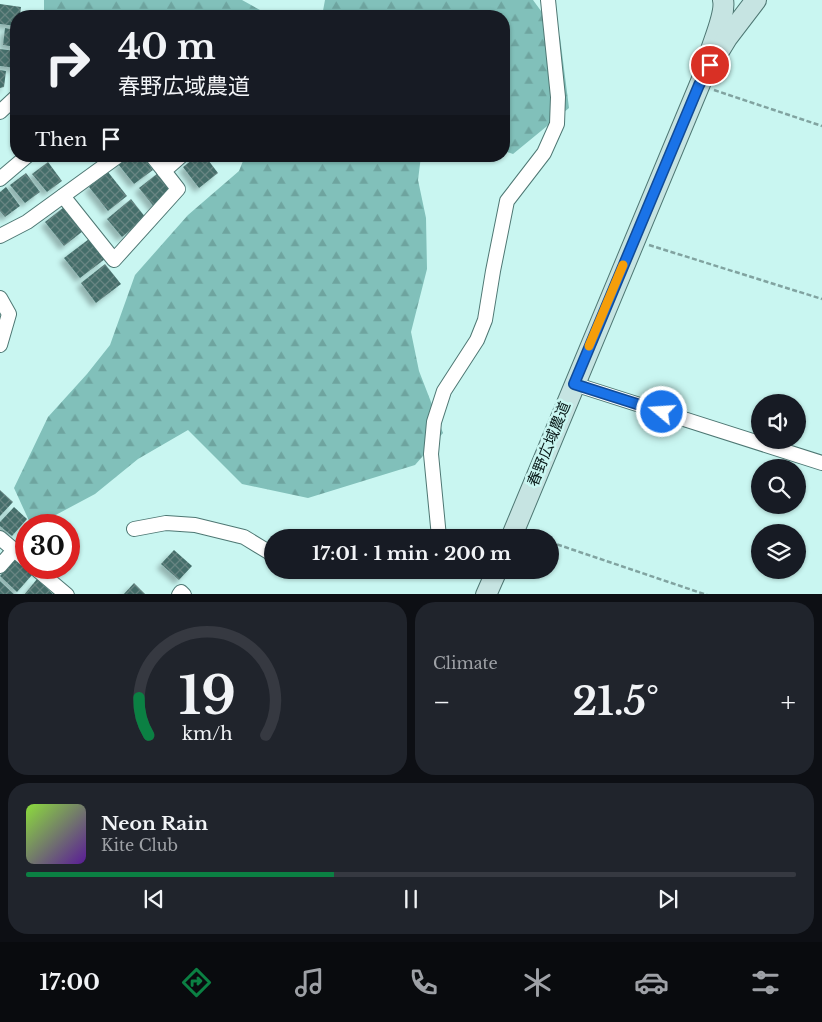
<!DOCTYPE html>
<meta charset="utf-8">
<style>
:root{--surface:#171b24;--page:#20242c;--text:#f1f3f6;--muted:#9ea1a6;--line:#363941;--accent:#0b8043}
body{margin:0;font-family:"Libre Baskerville","Noto Sans JP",serif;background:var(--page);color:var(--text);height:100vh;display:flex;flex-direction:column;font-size:19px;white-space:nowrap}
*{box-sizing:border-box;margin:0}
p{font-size:16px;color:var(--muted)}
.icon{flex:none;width:28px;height:28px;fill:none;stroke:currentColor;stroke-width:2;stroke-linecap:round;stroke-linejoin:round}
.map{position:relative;height:594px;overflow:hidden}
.side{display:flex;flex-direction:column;gap:8px;padding:8px;background:#0d0f14;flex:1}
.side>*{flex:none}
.banner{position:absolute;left:10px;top:10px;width:500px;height:152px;border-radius:20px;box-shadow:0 1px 4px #0004;background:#171b24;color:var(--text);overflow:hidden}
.tools{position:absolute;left:751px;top:394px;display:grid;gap:10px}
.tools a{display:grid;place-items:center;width:55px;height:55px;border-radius:50%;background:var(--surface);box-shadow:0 1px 4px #0004;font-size:25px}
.speed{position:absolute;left:15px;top:514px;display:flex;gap:10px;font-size:25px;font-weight:700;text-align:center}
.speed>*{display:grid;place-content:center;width:65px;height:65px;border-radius:50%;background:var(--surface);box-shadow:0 1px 4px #0004;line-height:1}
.speed .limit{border:8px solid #d22;background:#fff;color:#111}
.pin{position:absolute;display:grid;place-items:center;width:42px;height:42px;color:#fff;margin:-21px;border:2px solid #fff;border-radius:50%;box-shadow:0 1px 5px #0007}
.me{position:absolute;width:55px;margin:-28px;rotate:288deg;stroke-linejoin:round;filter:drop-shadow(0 0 4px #0008)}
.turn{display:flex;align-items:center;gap:18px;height:105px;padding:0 25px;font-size:22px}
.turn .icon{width:65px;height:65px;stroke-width:2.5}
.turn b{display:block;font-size:35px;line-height:42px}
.then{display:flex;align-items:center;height:48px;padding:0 25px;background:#0003;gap:10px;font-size:19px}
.big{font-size:38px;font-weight:700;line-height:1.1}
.side .widget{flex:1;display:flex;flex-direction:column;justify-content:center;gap:8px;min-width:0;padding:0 18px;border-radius:20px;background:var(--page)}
.side .dial{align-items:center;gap:0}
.dial svg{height:130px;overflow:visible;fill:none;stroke:var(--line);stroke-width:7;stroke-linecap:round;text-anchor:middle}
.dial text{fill:var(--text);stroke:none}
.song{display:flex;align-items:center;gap:15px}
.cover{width:60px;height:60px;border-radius:8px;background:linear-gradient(135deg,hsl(90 70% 55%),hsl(270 70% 35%))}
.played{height:5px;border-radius:2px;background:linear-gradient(90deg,var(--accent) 40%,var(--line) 40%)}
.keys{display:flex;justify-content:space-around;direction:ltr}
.heat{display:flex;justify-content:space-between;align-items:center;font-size:28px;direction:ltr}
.side .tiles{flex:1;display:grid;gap:8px;grid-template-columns:1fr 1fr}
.widget:last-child{grid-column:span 2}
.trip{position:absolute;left:264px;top:529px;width:295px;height:50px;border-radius:25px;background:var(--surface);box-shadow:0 1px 4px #0004;font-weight:700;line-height:50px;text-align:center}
.tab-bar{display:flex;height:80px;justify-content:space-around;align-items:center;background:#090b0e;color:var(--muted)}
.tab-bar .icon{width:35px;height:35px}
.tab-bar .current{color:var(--accent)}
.tab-bar b{font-size:22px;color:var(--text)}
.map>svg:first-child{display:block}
.forest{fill:url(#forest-firs)}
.building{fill:url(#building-cross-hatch);filter:url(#shadow)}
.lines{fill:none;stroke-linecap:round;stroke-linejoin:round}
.street-casing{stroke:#4e7773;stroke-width:16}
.secondary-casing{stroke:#4e7773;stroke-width:22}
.path{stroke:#81a3a0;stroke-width:2.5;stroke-dasharray:5 2.5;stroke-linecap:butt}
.street{stroke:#fff;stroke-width:14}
.secondary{stroke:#c6e4e2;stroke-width:20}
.route-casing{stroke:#114b97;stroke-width:12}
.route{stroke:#1a73e8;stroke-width:9}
.slow{stroke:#f59e0b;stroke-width:9}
.labels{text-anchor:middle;stroke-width:5;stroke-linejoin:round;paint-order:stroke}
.street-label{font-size:15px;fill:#091a19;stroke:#c9f6f1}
</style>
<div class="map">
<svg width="822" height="595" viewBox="0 0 822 595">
<defs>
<pattern id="forest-firs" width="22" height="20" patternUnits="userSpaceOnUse" patternTransform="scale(1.25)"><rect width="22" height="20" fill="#81c0ba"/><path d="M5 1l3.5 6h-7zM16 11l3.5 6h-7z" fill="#6ea49f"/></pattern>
<pattern id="building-cross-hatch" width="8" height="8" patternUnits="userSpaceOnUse" patternTransform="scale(1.25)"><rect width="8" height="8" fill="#456e6a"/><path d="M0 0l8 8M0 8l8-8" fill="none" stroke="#678582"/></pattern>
<filter id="shadow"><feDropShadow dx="-4.5" dy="4.5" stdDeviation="2.5" flood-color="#0004"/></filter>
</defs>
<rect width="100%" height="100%" fill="#c9f6f1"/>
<!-- forest -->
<g class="forest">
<polygon points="44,0 242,0 260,10 287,16 44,16"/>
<polygon points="325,0 533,0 560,37 569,108 513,154 504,151 504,16 322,16"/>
<polygon points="245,156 421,156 418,180 426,218 427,269 411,332 419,371 443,433 415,465 308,498 242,484 188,430 138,459 95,494 37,525 31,525 14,488 48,417 87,374 110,345 135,275 188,215 239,171"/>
</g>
<!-- building -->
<g class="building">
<polygon points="0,4 21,7 20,16 16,16 16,26 0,24"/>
<polygon points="5,28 16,30 16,47 3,45"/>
<polygon points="0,49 16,51 15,68 0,66"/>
<polygon points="0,70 6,71 4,87 0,88"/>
<polygon points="128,156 142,156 153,170 134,184 118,164"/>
<polygon points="197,156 205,156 218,173 199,188 183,167"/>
<polygon points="48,162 62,181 47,192 32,174"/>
<polygon points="108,172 127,196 108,211 89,187"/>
<polygon points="26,173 40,192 25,203 10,185"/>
<polygon points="158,173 173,194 155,208 139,188"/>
<polygon points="6,187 20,206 5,217 0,211 0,192"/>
<polygon points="131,199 146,218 122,237 107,219"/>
<polygon points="64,207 83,231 64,246 45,222"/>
<polygon points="89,239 105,259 80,278 64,258"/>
<polygon points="105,264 121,284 96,303 81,283"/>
<polygon points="0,490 13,502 0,516"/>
<polygon points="14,507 27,519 12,536 0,526 0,522"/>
<polygon points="174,550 192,566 179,580 161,564"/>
<polygon points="15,559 32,575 17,592 0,576"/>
<polygon points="37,579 54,595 24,595"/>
<polygon points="0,581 15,595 0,595"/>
<polygon points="134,583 146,595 123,595"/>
</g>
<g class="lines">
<defs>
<g id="street">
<polyline points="0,112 16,97"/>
<polyline points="152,156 164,171"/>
<polyline points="0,179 27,156"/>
<polyline points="63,196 114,260 178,189 164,171 181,156"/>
<polyline points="0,236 27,222 118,156"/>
<polyline points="0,298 9,314 0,345"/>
<polyline points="574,384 822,463"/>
<polyline points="134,529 166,523 195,525 244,537 272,554"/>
<polyline points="439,537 431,454 434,422 444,391 477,340 485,320 493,271 507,201 544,153 557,124 558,97 548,0"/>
<polyline points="0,538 26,560"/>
<polyline points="419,538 445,538"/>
<polyline points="0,566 14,550"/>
<polyline points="35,568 67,595"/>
<polyline points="179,595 181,592 184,595"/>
</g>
<g id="secondary">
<path d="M710,53C714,39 726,13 723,0"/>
<polyline points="511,538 702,79 727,38 756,0"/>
<polyline points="486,595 497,570"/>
</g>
</defs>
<!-- street casing -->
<use href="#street" class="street-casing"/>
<!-- secondary casing -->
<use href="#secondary" class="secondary-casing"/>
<!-- path -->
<g class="path">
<polyline points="714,90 822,126"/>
<polyline points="649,245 822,299"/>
<polyline points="550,542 707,595"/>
</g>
<!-- street -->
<use href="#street" class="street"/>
<!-- secondary -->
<use href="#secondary" class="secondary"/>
</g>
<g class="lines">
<defs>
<polyline id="route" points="662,412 574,384 699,85 710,65"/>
</defs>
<!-- route casing -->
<use href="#route" class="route-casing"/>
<!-- route -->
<use href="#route" class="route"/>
<!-- slow -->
<polyline class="slow" points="589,346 623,265"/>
</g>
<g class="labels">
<!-- street labels -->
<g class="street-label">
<text transform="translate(549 444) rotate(-68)" y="5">春野広域農道</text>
</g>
</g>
</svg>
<div class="tools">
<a><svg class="icon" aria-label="sound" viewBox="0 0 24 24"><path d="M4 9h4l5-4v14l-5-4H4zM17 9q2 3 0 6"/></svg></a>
<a><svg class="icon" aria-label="search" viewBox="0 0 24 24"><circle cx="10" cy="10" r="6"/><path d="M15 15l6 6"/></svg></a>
<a><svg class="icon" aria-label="layers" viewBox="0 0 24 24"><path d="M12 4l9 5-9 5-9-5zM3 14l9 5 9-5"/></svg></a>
</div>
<div class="speed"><div class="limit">30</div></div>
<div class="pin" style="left:710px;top:65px;background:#d93025"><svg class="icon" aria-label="arrive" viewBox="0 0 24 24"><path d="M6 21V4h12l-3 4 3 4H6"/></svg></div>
<svg class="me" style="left:662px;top:412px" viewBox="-20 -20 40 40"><circle r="17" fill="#1a73e8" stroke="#fff" stroke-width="3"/><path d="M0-11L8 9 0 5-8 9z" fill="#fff"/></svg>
<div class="trip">17:01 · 1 min · 200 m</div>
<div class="banner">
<div class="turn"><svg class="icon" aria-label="right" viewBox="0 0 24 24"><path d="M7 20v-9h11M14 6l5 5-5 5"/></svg><div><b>40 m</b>春野広域農道</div></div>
<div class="then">Then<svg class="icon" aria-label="arrive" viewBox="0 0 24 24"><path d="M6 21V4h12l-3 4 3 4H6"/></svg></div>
</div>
</div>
<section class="side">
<div class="tiles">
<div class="widget dial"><svg viewBox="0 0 100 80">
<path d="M14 69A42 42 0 1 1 86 69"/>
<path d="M14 69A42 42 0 0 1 8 46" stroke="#0b8043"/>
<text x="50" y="56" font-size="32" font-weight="700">19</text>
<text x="50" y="72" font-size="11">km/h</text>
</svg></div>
<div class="widget"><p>Climate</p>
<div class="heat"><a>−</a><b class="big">21.5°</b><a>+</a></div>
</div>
<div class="widget">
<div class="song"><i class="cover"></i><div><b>Neon Rain</b><p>Kite Club</p></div></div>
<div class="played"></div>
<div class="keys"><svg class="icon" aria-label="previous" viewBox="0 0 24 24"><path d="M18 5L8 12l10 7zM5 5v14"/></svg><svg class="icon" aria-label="pause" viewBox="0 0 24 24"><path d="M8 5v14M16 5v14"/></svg><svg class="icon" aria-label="next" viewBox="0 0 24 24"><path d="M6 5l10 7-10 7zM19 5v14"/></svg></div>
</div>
</div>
</section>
<nav class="tab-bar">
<b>17:00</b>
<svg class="icon current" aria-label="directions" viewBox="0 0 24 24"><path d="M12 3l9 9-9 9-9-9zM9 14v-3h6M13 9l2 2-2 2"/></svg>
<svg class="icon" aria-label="music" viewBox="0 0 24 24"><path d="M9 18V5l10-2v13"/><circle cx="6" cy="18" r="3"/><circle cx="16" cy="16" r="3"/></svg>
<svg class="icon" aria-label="phone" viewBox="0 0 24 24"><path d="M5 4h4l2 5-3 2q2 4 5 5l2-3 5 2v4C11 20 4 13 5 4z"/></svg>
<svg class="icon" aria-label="climate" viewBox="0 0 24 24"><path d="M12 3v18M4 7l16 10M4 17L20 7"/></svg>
<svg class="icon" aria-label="car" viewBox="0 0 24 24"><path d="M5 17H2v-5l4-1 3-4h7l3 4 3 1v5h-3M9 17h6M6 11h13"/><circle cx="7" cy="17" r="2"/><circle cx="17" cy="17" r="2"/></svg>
<svg class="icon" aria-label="filters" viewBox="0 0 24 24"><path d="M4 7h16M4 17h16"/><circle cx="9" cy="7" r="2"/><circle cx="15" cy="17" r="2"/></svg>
</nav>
